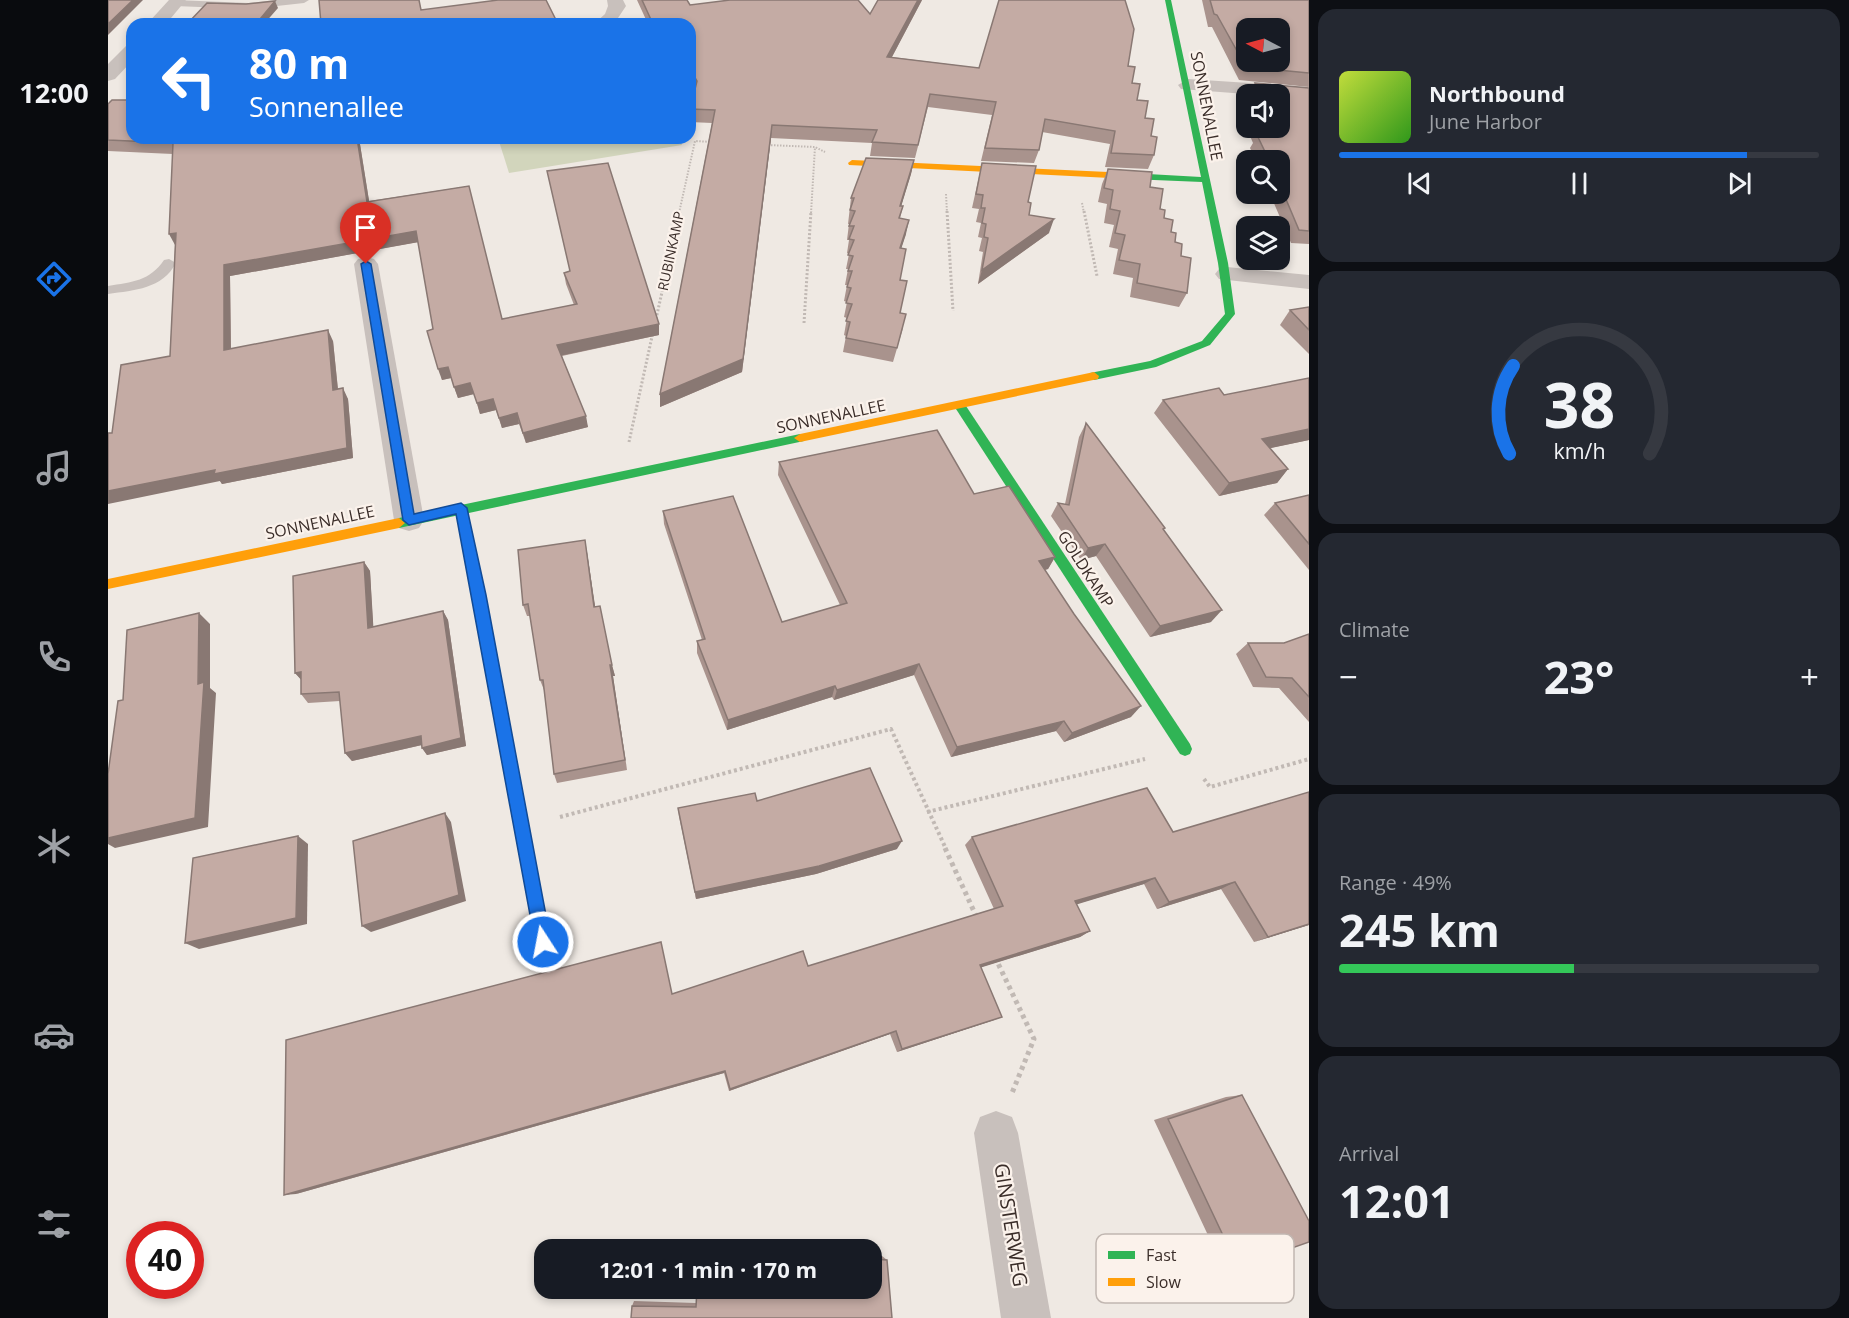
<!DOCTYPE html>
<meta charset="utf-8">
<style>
:root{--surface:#171b24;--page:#242831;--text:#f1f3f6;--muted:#9ea1a6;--line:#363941;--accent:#1a73e8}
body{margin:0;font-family:"Open Sans",sans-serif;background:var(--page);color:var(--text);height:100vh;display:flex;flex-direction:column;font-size:22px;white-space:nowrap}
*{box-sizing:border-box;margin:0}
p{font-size:20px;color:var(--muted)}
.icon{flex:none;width:33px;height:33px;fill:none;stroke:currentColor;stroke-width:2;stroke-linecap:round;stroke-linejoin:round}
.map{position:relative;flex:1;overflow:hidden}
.panel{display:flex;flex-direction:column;gap:9px;padding:9px;background:#0d0f14;width:540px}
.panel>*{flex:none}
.hud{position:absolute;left:18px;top:18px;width:570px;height:126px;border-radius:18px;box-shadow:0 3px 9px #0003;background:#1a73e8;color:#fff;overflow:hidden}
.needle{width:39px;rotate:276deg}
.tools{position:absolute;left:1128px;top:18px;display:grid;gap:12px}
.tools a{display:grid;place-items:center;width:54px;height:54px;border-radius:12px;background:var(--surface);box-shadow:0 3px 9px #0003;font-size:30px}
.speed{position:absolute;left:18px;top:1221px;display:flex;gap:12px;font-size:30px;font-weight:700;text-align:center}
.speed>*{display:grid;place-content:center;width:78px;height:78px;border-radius:50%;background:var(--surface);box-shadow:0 3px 9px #0003;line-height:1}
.speed .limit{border:9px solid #d22;background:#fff;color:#111}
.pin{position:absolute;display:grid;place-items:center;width:51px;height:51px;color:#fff;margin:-62px -26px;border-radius:50% 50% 50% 0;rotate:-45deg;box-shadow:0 0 6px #0007}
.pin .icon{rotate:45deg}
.me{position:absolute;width:66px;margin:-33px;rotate:349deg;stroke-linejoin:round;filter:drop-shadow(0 0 4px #0008)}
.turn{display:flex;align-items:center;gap:21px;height:126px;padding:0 24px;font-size:27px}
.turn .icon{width:78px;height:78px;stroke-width:2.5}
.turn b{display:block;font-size:42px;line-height:51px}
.big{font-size:45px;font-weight:700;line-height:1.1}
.panel .widget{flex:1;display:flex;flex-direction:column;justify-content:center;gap:9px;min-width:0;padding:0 21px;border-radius:18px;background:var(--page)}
.panel .dial{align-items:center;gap:0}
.dial svg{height:156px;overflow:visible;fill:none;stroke:var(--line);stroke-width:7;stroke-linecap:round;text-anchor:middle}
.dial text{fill:var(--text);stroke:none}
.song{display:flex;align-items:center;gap:18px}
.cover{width:72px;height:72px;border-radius:9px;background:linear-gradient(135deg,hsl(70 70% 55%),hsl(110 70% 35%))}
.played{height:6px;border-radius:3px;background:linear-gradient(90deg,var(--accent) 85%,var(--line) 85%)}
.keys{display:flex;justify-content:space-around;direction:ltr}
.heat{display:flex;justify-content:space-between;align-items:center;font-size:33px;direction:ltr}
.charge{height:9px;border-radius:4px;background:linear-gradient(90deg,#34c759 49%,var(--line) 0)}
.trip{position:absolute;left:426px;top:1239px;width:348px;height:60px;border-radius:18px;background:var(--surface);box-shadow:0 3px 9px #0003;font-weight:700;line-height:60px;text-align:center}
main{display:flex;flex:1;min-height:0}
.dock{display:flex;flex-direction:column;width:108px;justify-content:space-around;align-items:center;background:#090b0e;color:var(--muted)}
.dock .icon{width:42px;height:42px}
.dock .on{color:var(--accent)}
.dock b{font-size:27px;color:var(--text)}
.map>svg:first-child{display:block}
.green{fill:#d2d5bc}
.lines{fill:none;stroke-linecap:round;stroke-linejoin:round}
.path-far3{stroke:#c1b9b4;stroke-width:2;stroke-dasharray:1.5 1.5;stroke-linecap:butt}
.path-far2{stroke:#c1b9b4;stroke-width:3;stroke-dasharray:2 2;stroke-linecap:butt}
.path-far1{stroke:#c1b9b4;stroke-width:4;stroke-dasharray:3 3;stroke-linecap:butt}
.path{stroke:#c1b9b4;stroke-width:5;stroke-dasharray:4 4;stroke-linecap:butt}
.lane{fill:#c8c0bc;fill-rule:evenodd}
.street{fill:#c8c0bc;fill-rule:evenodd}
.fast{fill:#30b455;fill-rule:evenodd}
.slow{fill:#ff9f0a;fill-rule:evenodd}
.wall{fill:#a9938d}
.shaded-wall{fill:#897873}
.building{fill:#c4aba4;stroke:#897873;stroke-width:1.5;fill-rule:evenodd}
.route{fill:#1a73e8;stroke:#114b97;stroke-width:1.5}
.labels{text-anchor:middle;stroke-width:4.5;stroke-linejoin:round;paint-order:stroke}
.far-street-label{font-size:14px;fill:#3a2d29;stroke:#fbf2eb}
.street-label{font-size:16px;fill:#3a2d29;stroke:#fbf2eb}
.near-street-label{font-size:20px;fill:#3a2d29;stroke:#fbf2eb}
.key{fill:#fbf2eb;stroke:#c1b7b1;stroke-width:1.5}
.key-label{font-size:16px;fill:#3a2d29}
</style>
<main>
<nav class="dock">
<b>12:00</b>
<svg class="icon on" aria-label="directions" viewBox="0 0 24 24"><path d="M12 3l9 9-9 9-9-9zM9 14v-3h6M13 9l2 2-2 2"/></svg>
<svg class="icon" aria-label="music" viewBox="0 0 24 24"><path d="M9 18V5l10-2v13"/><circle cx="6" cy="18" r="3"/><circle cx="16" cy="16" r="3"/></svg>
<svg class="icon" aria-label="phone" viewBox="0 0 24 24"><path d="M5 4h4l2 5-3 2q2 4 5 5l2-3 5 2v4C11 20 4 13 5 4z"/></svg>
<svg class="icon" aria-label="climate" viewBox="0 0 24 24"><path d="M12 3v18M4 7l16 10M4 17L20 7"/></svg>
<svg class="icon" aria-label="car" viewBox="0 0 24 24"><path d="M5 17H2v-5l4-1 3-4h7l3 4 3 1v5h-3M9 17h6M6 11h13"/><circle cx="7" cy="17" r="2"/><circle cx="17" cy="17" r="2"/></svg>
<svg class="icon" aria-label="filters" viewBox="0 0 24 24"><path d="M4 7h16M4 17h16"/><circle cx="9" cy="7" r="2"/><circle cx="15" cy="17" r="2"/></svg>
</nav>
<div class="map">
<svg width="1201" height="1318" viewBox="0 0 1201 1318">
<rect width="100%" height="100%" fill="#efe9e3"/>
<!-- green -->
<polygon class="green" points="390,138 570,138 574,145 401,173"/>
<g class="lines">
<!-- path-far3 -->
<g class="path-far3">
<polyline points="660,145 707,147 717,152"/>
<polyline points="838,194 839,213"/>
<polyline points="1134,199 1169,201"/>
<polyline points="974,203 976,213"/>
<polyline points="571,213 587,141 604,142"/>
<polyline points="703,213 707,147"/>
</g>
<!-- path-far2 -->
<g class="path-far2">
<polyline points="839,211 845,311"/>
<polyline points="976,211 989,276"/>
<polyline points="548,319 572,211"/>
<polyline points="696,323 703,211"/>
<polyline points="521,442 545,332"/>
</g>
<!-- path-far1 -->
<g class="path-far1">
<polyline points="1096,779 1102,787 1201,759"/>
<polyline points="819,812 1037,759"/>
<polyline points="452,817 783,729 838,849"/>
</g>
<!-- path -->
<g class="path">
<polyline points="837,848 869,918"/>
<polyline points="887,957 926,1039 904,1093"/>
</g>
<!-- lane -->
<g class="lane">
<polygon points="168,0 201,0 196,3 141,9 67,6 62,3 67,0 141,3"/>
<path d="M61,259L68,263C54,289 27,290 0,294V286C24,282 42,281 56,260Z"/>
</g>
<!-- street -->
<g class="street">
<polygon points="61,0 78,0 58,24 39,24"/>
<polygon points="499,0 515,0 518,6 506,24 486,24 497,14 500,6"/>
<polygon points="24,45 24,61 7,79 0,81 0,64 18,46"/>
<polygon points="1080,79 1201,87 1201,99 1073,89 1070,85"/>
<polygon points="258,257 266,259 270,264 316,520 311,528 301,531 291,528 286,520 246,264 250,259"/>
<polygon points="1119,267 1201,275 1201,289 1111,279 1107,274 1111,269"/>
<polygon points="888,1111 904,1117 910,1133 943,1318 893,1318 866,1133 872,1117"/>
</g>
<!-- fast -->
<g class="fast">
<polygon points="1057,0 1063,0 1120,263 1127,314 1102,345 1048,367 986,380 981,376 982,373 1042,361 1094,341 1117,314 1110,263 1094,182 1022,179 1018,176 1022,173 1093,177"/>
<polygon points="852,402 856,403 1082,744 1084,749 1082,754 1077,756 1072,754 848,409 848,403"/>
<polygon points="692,434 698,438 696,441 291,528 285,523 291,518"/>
</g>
<!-- slow -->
<g class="slow">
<polygon points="744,160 1022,173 1026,176 1022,179 741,165 740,163"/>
<polygon points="986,372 991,376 990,379 692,442 686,438 692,434"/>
<polygon points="353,503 359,508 443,942 441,948 435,950 429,948 427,942 347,508"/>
<polygon points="291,518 297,523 291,528 0,589 0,579"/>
</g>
</g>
<!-- wall -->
<g class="wall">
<polygon points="529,0 579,0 582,5 762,14 814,0 784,57 871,68 1020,66 1029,100 1043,136 1046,155 1040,169 997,167 1002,144 934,132 931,150 926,163 873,161 884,115 820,107 807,158 762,156 764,143 663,138 634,372 552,407 552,394 604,123 582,122 582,108 587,90 582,82 582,24 540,24"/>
<polygon points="1094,0 1201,0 1201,87 1131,80 1104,27 1100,27"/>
<polygon points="1147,83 1201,88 1201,244 1183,243 1162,194 1172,194 1172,160 1148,160 1142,148 1145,143 1139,129 1140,128 1172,128 1172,94 1141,94"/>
<polygon points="0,104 251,138 261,201 361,186 394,319 466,305 458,284 456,273 462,271 439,171 551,335 454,356 480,427 418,443 411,424 394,428 388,410 372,414 366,394 350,398 343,378 334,380 310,242 122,276 123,349 225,341 230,389 240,399 245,458 114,484 112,481 4,433 62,356 67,245 65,154 0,151"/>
<polygon points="806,160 803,174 793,206 795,206 792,218 798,234 793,248 792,313 795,328 785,362 735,352 738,336 736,335 739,318 736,317 739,302 736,301 739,285 737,285 740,269 738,269 741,254 739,253 741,240 739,240 741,224 740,224 743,198"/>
<polygon points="874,163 920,202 921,215 941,233 870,284 875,252 871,251 874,238 870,237 873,223 868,222 871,209 864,208"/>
<polygon points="1000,169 1042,187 1056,218 1063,232 1073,256 1079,293 1071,307 1022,297 1025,278 1005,274 1010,249 1001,247 1006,225 996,223 999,204 990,202 994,184"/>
<polygon points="1201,307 1201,354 1172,325 1182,310"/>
<polygon points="1116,395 1201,440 1162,448 1180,469 1169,483 1111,496 1046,413 1055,400"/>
<polygon points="978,423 1056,530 1103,622 1042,637 988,556 973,560 943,516 950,503 957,504 971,437"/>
<polygon points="671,462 866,494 947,557 940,569 937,570 1023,717 956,742 948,731 843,757 806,675 726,700 724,697 619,730 589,653 589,641 594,640 556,524 555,511 674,622 732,605 670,475"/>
<polygon points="1201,495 1201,570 1156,515 1167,503"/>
<polygon points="479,552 487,607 507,676 505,676 519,770 449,783 446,774 436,690 432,680 422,616 419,616 415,605"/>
<polygon points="256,562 262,571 265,627 335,611 340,620 358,746 319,755 314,748 314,745 244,761 237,753 232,701 200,703 193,694 193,679 187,673"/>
<polygon points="1201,634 1201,722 1171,688 1145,687 1128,654 1140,643 1176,643"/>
<polygon points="1201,792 1201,925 1146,942 1113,889 1049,909 1036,884 968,904 982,931 972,937 873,967 886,1020 789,1052 782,1034 621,1091 616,1073 188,1194 564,994 700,966 886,909 857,845 864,837 1065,832"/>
<polygon points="649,801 789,849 708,874 588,899 571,816 570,808"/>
<polygon points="1134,1095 1130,1267 1113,1263 1046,1120 1118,1097"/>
<polygon points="764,1256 774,1256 779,1260 784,1318 524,1306 526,1301 588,1303 764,1288"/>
</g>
<!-- shaded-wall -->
<g class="shaded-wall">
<polygon points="25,0 35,0 0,35 0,24"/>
<polygon points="810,0 814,0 777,70 779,57"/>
<polygon points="167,1 170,8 156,24 148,24"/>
<polygon points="664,125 663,138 634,372 552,407 552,394"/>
<polygon points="249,138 251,138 263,213 259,202"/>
<polygon points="806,160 803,174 789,220 792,206"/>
<polygon points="946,219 941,233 870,284 874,270"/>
<polygon points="801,220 798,234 789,262 792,248"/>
<polygon points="308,231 311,242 122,276 123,361 116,350 116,265"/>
<polygon points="68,233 67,245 61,234"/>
<polygon points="551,324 551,335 451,356 449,345"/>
<polygon points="220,330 225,341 231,401 225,390"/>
<polygon points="340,367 343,378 334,380 330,369"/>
<polygon points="362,383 366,394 350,398 346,387"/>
<polygon points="235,388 240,399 245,458 114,484 112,481 0,504 0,491"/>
<polygon points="385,399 388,410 372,414 369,403"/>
<polygon points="409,413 411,424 394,428 391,418"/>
<polygon points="478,416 480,427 418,443 415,433"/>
<polygon points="1201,429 1201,440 1144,452 1154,439"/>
<polygon points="1180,469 1169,483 1111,496 1121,483"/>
<polygon points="477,540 479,552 489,619 486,607"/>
<polygon points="997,544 988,556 973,560 980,548"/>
<polygon points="947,557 940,569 924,573 931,561"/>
<polygon points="256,562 262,571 266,637 260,628"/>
<polygon points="1114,610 1103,622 1042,637 1052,626"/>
<polygon points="335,611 340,620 358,746 319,755 314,748"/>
<polygon points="91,613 102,624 102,688 108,693 100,827 7,848 0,844 0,838 90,684"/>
<polygon points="811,664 806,675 726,700 729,690"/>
<polygon points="502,665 504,665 507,676 505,676 519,770"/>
<polygon points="193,672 195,682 187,673"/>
<polygon points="727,686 724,697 619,730 620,720"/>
<polygon points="1033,706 1023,717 956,742 964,733"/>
<polygon points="956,721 948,731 843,757 849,747"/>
<polygon points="313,736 318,744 244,761 237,753"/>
<polygon points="337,813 343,822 358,901 263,932 254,926"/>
<polygon points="190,836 200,844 199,924 91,949 77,943"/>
<polygon points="794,841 789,849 708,874 588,899 587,892"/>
<polygon points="1047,878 1036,884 957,908 967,901"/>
<polygon points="1127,882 1113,889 1049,909 1061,902"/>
<polygon points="1201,924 1201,925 1146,942 1160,937"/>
<polygon points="982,931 972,937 865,970 872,965"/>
<polygon points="894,1017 886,1020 789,1052 794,1049"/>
<polygon points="788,1031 782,1034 621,1091 622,1089"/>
<polygon points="617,1071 616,1073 188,1194 176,1195"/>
</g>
<!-- building -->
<g class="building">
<polygon points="0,0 25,0 0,24"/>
<polygon points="211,0 311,0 313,10 390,0 438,0 450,24 213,24"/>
<polygon points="534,0 579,0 582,5 622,0 750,0 762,14 770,0 810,0 779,57 871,68 891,0 1017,0 1026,29 1020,66 1027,67 1024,83 1032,84 1029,100 1040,101 1037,118 1046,119 1043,136 1049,137 1046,155 1003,153 1007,131 937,119 931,150 877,148 888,102 822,94 810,145 764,142 769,130 664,125 635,359 552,394 607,110 582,109 589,81 582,69 582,24 545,24"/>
<path d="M1102,0H1201V73L1138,67L1109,15L1106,14ZM1138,28H1172V62H1138Z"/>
<polygon points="167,1 148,24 79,24 99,3 138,4"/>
<polygon points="1147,83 1201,88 1201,231 1191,230 1172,185 1172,160 1161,160 1149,135 1155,135 1151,128 1172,128 1172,94 1147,94 1144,89 1150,89"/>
<polygon points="4,100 24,100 24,138 249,138 259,202 361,186 394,319 469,304 456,273 462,271 439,171 500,163 551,324 449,345 478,416 415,433 409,413 391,418 385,399 369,403 362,383 346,387 340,367 330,369 319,331 325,329 308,231 116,265 116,350 220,330 225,390 235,388 239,448 106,474 107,470 0,491 0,433 4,433 13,365 62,356 68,233 61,234 65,143 0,140 0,104"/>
<polygon points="758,158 806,160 792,206 795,206 791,218 801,220 792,248 798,249 792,280 799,281 792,313 798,314 789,348 738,338 742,322 738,321 744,304 738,303 743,288 739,287 744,271 740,271 745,256 740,255 746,240 741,239 746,226 741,226 747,211 742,210 746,198 743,198"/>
<polygon points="874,163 928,166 920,202 923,203 921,215 946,219 874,270 880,238 876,237 878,224 874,223 877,208 873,208 875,195 868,194"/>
<polygon points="1000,169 1044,172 1042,187 1055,189 1052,209 1057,210 1056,218 1065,220 1063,232 1068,233 1067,242 1074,244 1073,256 1083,258 1079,293 1029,283 1032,264 1011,260 1017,235 1007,233 1012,211 1002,209 1005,190 996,188"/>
<polygon points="1201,307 1201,330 1182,310"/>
<polygon points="1201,378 1201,429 1154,439 1180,469 1121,483 1055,400 1111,388 1116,395"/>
<polygon points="978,423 1057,528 1055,529 1114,610 1052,626 997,544 980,548 950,503 961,505"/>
<polygon points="829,430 866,494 901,486 947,557 931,561 966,614 1033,706 964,733 956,721 849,747 811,664 729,690 727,686 620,720 589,641 597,639 555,511 625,496 674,622 739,603 671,462"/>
<polygon points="1201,495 1201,544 1167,503"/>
<polygon points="477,540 486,607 492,606 504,665 502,665 517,760 446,774 435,680 432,680 420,604 415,605 410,550"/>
<polygon points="256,562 260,628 335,611 353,738 314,748 313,736 237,753 231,692 193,694 193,672 187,673 185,576"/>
<polygon points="91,613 90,684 96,682 87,818 0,838 0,774 10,701 15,700 19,630"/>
<polygon points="1201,634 1201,697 1184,678 1158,677 1140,643 1176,643"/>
<polygon points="762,768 794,841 711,866 587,892 570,808 647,793 649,801"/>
<polygon points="1039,788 1065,832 1201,792 1201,924 1160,937 1127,882 1061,902 1047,878 967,901 982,931 872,965 894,1017 794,1049 788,1031 622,1089 617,1071 176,1195 178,1040 553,942 564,994 695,951 700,966 895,906 864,837"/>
<polygon points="337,813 351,895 254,926 245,841"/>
<polygon points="190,836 188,918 77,943 85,858"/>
<polygon points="1134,1095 1201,1221 1201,1242 1130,1267 1060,1119"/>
<polygon points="764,1259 779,1260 784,1318 523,1318 524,1306 588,1307 589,1288 764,1288"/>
</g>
<!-- route -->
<polygon class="route" points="258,261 263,264 306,514 353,503 359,508 378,595 443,942 441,948 435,951 429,948 427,942 348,514 301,525 295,520 253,264"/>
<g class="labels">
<!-- far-street labels -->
<g class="far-street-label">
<text transform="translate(563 251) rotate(-78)" y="5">RUBINKAMP</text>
</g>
<!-- street labels -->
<g class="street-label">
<text transform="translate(1099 106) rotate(79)" y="6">SONNENALLEE</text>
<text transform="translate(723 416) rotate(-12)" y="6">SONNENALLEE</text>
<text transform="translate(212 522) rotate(-12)" y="6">SONNENALLEE</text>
<text transform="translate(978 569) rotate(57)" y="6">GOLDKAMP</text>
</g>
<!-- near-street labels -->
<g class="near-street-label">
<text transform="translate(903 1225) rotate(81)" y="7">GINSTERWEG</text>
</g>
</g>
<!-- legend -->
<rect x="988" y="1234" width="198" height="69" rx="9" class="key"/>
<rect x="1000" y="1251" width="27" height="8" fill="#30b455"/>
<rect x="1000" y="1278" width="27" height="8" fill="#ff9f0a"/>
<g class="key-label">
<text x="1038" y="1261">Fast</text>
<text x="1038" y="1288">Slow</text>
</g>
</svg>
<div class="tools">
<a><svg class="needle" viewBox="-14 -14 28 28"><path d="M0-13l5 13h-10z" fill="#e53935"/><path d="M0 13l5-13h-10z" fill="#9ea1a6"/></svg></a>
<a><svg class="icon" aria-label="sound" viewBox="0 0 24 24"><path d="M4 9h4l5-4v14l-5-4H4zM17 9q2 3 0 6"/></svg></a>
<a><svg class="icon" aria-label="search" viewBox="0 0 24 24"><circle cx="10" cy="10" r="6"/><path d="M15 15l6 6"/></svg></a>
<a><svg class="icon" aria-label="layers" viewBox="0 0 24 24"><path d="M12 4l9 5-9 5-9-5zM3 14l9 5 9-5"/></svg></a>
</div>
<div class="speed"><div class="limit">40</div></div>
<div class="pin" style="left:258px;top:264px;background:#d93025"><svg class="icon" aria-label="arrive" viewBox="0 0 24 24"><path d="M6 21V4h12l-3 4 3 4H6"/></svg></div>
<svg class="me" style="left:435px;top:942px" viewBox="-20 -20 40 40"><circle r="17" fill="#1a73e8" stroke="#fff" stroke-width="3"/><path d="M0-11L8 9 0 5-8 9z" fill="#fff"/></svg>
<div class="trip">12:01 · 1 min · 170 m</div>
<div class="hud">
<div class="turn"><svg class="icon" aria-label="left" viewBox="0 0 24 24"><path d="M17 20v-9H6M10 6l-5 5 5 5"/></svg><div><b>80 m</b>Sonnenallee</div></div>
</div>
</div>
<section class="panel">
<div class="widget">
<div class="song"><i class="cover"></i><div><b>Northbound</b><p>June Harbor</p></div></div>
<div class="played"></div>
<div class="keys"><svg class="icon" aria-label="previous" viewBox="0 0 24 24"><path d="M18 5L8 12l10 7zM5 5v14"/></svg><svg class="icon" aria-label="pause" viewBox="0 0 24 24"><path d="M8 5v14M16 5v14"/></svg><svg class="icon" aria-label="next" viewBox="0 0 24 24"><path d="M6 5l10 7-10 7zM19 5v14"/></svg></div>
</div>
<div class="widget dial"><svg viewBox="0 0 100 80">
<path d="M14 69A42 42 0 1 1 86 69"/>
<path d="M14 69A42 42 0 0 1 16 24" stroke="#1a73e8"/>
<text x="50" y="56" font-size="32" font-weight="700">38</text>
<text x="50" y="72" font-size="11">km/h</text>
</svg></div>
<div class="widget"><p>Climate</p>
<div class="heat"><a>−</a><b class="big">23°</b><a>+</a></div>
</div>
<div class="widget"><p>Range · 49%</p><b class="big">245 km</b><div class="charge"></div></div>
<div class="widget"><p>Arrival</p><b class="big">12:01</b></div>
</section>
</main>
